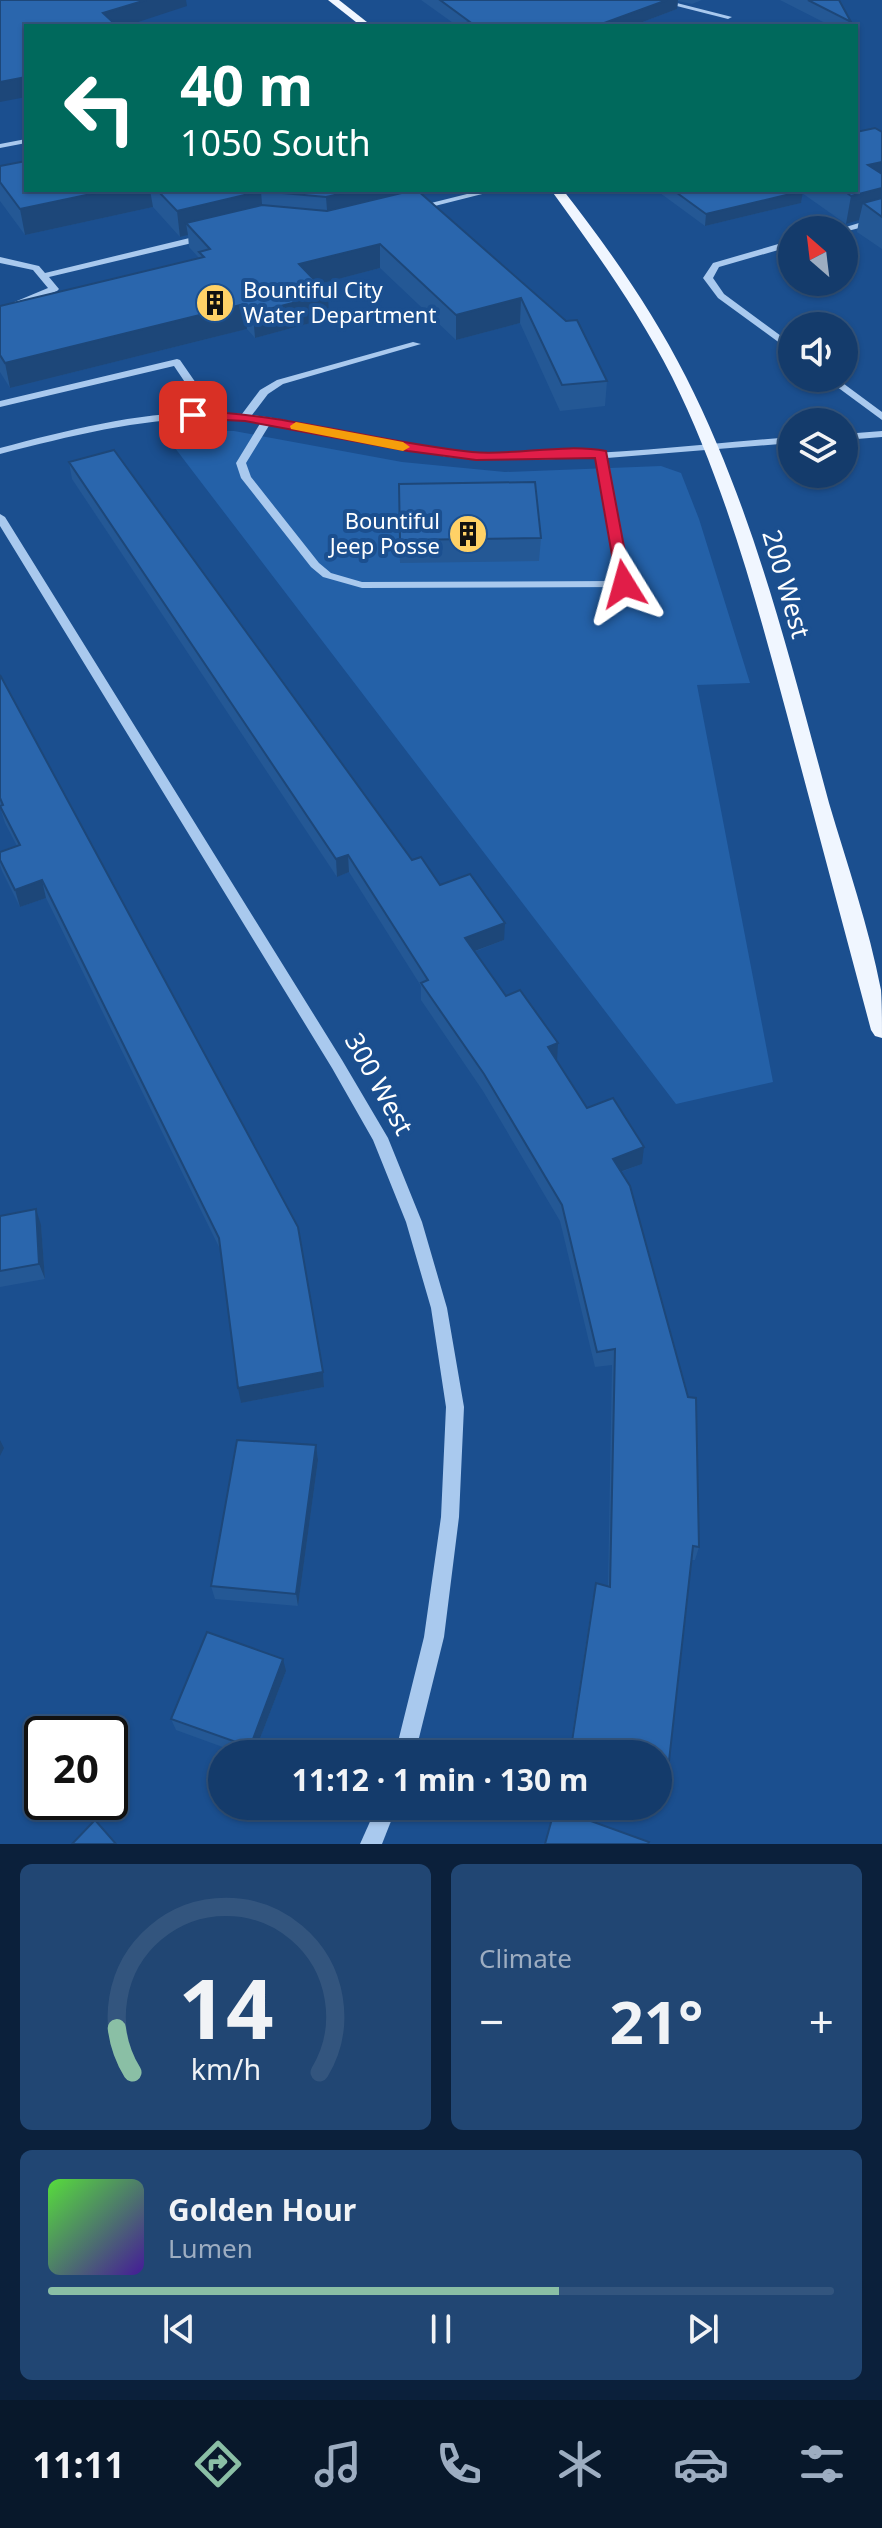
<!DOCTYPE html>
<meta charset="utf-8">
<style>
:root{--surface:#143b6b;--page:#214673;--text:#f1f3f6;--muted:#9dadc1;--line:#33557e;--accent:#8abfa5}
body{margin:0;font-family:"Noto Sans",sans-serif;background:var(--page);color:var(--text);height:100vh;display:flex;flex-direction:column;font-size:30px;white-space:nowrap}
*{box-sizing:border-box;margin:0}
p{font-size:26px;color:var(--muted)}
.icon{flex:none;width:44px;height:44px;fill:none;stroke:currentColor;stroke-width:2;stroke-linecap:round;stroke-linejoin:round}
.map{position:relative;height:1844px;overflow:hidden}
.sheet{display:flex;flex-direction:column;gap:20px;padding:20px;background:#0b203b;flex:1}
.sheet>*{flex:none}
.banner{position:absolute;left:24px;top:24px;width:834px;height:168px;border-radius:0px;box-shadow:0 2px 6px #0004,0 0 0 2px var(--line);background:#00695c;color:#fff;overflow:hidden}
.needle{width:52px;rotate:332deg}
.tools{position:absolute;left:778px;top:216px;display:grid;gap:16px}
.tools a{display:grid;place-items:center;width:80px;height:80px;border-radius:50%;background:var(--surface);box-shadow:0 2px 6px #0004,0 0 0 2px var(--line);font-size:40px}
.speed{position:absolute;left:24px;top:1716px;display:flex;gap:16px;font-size:40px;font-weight:700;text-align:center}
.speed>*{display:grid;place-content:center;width:104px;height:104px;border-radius:50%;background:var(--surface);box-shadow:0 2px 6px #0004,0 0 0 2px var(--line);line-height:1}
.speed .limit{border:4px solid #111;border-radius:12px;background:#fff;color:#111}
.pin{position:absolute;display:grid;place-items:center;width:68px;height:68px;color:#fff;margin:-34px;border-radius:16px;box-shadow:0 4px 12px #0006}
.me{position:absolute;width:88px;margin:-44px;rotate:352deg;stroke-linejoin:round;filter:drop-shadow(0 0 6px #0008)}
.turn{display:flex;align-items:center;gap:28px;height:168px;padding:0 24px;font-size:36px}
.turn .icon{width:104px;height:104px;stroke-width:2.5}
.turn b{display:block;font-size:56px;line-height:68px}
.big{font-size:60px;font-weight:700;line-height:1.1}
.sheet .tile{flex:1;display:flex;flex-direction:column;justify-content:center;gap:12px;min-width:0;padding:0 28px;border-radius:12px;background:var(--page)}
.sheet .dial{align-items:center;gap:0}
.dial svg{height:208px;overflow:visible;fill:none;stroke:var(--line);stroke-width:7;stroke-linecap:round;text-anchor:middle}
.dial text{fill:var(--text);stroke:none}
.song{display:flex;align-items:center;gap:24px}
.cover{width:96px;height:96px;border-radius:12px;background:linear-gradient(135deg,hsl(110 70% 55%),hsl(260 70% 35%))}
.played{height:8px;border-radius:4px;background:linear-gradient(90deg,var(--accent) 65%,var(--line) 65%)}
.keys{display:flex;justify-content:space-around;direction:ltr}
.heat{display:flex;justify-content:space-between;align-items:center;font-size:44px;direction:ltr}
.sheet .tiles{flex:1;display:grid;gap:20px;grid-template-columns:1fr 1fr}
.tile:last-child{grid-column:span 2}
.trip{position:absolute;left:208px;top:1740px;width:464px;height:80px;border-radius:40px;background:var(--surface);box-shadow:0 2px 6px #0004,0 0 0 2px var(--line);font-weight:700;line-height:80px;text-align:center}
.menu{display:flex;height:128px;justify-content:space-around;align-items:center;background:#08182b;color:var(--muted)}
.menu .icon{width:56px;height:56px}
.menu .on{color:var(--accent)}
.menu b{font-size:36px;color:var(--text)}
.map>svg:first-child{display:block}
.green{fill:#2461a8}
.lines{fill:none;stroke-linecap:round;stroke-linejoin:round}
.minor{fill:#a9c9ee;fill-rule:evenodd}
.major{fill:#f0f6ff;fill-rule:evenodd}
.wall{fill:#245895}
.shaded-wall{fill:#1d4779}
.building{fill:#2a66ad;stroke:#1d4779;stroke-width:2}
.route{fill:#e11d48;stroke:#92132f;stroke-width:2}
.slow{fill:#f59e0b}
.labels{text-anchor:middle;stroke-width:8;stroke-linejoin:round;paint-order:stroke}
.far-poi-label{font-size:22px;fill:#fff;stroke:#1b4f8f;text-anchor:start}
.street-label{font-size:26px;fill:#fff;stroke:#1b4f8f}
</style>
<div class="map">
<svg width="882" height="1844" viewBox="0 0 882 1844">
<rect width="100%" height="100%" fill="#1b4f8f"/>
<!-- green -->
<polygon class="green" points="162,431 234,431 402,462 505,472 661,466 681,473 699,519 750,683 697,685 773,1082 676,1104"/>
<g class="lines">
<!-- minor -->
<g class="minor">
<polygon points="653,0 665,0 732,17 728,19"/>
<polygon points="26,139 26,143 0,148 0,144"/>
<polygon points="483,190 498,190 415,211 411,208"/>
<polygon points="882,216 882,222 844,232 836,230"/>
<polygon points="206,234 210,237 209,239 49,277 59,289 57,291 0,314 0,308 48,288 33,270 0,263 0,257 39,266 45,273"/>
<polygon points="792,240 792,246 719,267 713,278 724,294 792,344 792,352 718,298 703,278 713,263"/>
<path d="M413,342L421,344L283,384L268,394L252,415C326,425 399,448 475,453C581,460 686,445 792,437V443L607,458L630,584L624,587L362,588L323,577L311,567L241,478L236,463L261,422C171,410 87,432 0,454V448C68,430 135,413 205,412L174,366L0,407V401L177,359L180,360L216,412L242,414L260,390L277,380ZM270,424L448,457L516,460L597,458L618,581L362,582L331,573L319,563L251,477L246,463Z"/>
<polygon points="825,378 836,378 882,412 882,420"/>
<polygon points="882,431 882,437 844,440 844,434"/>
<polygon points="0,514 5,517 342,1060 388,1138 422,1222 447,1308 464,1407 459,1517 444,1637 415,1754 395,1754 424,1637 441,1517 446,1407 431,1308 406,1222 373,1140 332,1068 0,526"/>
<polygon points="377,1806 397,1806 382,1844 360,1844"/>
</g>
<!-- major -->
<g class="major">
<polygon points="328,0 339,0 372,26 361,26"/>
<path d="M551,190H563C609,249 652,310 686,377C754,511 790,659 829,803C847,864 869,927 881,990C882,1005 882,1023 882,1038L875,1036L871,1030C843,925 815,820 787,715C756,600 725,484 672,377C638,310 595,251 551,190Z"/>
</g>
</g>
<!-- wall -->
<g class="wall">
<polygon points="421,0 702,0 692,4 678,1 677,9 632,26 454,26 456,25"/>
<polygon points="780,0 839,0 851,22 851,26 831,26"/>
<polygon points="882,132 882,249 857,232 859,220 846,224 802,193 801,203 705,226 656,190 856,190"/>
<polygon points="0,166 26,190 407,190 407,192 414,190 607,381 605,406 560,411 520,323 456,340 380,268 319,284 329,318 255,338 247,329 10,388 0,372 0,306 199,258 189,247 188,235 180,237 153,207 25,235 0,201"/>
<polygon points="69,462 412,860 504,940 474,952 506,996 556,1060 587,1108 642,1164 621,1172 699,1547 695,1560 691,1560 668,1770 664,1781 658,1779 658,1754 569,1754 593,1596 608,1586 612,1365 595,1367 560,1221 483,1091 421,1000 421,986 349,872 337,877 72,479"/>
<polygon points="399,484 541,538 539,561 400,563"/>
<polygon points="0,675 323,1372 324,1387 241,1403 221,1251 46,898 20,907 2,871 0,865 0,852 17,846 5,823 0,807"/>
<polygon points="0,1216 41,1225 45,1279 0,1287"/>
<polygon points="316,1445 318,1460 298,1606 215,1599 211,1586"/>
<polygon points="286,1671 254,1754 242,1754 176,1730 171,1719"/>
</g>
<!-- shaded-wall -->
<g class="shaded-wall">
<polygon points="146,0 186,0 187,6 126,26 105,26 103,13"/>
<polygon points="667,0 678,0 677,9 632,26 596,26"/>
<polygon points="26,77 26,97 0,102 0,82"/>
<polygon points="882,162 882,214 863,203 859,220 846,224 851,196 868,165"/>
<polygon points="110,190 150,190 153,207 25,235 20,209"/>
<polygon points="357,190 407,190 407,205 328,223 326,197"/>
<polygon points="261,191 263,217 186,223 188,235 180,237 177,211"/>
<polygon points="803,191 801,203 705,226 706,214"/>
<polygon points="380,244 380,268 300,289 299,264"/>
<polygon points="328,294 329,318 255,338 253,313"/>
<polygon points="521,298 520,323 456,340 456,315"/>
<polygon points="244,304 247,329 10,388 5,363"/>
<polygon points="348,855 349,872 337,877 336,859"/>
<polygon points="42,880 46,898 20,907 15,890"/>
<polygon points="505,923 504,940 464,955 465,938"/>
<polygon points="558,1043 557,1060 548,1047"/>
<polygon points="644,1147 642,1164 611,1175 613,1159"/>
<polygon points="36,1209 41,1225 45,1279 39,1264"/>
<polygon points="323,1372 324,1387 241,1403 238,1388"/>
<polygon points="0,1440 4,1448 0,1456"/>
<polygon points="316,1445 318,1460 298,1606 296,1594"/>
<polygon points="283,1659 286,1671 254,1754 252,1754 250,1747"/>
</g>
<!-- building -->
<g class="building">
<polygon points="0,0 146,0 103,13 117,26 26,26 26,77 0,82"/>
<polygon points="440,0 667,0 596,26 454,26 470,22"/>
<polygon points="808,0 839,0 851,22"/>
<polygon points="875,128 882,132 882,162 868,165 882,174 882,188 851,196 843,190 856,190 856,132"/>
<polygon points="26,161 26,190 110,190 20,209 0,182 0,166"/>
<polygon points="157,190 357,190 326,197 261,191 177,211"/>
<polygon points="414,190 417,190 566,321 577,320 607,381 562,385 521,298 456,315 380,244 299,264 328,294 253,313 244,304 5,363 0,355 0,306 204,257 199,252 210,249 186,223 262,205 327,211"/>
<polygon points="673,190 801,190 803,191 706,214"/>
<polygon points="882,198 882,217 863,203"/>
<polygon points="114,450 412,860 421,857 440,885 470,874 505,923 465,938 506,996 520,990 558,1043 548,1047 587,1108 613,1098 644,1147 613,1159 630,1186 688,1397 696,1398 699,1547 693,1546 668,1770 658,1768 658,1754 598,1754 571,1748 596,1583 610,1587 615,1349 597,1352 562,1205 484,1074 421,983 428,980 348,855 336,859 69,462"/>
<polygon points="535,482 541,538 400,540 399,484"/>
<polygon points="0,675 298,1227 323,1372 238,1388 219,1238 42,880 15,890 0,860 0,852 20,845 0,806 3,805 0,798"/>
<polygon points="36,1209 39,1264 0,1271 0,1216"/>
<polygon points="237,1440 316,1445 296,1594 211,1586"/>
<polygon points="207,1632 283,1659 250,1747 171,1719"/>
<polygon points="555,1808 649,1842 648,1844 545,1844"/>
<polygon points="95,1820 116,1844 72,1844"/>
</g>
<!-- route -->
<path class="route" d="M193,411C287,414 378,442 472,452C515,456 563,443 606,451L631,584L624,589L617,584L595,458L476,460L408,451L245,421L188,418V412Z"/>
<!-- slow -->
<polygon class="slow" points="296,422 403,442 410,447 403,451 291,429 290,426"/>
<!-- icons -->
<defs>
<symbol id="building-disc" viewBox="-11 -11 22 22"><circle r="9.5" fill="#ffd166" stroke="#1b4f8f"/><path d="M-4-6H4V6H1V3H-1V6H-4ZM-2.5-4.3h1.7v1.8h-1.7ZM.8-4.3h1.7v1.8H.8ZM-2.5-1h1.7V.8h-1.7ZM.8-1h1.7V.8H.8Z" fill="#111"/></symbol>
</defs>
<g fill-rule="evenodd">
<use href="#building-disc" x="193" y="281" width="44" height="44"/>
<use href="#building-disc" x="446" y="512" width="44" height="44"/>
</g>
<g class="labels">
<!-- far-poi labels -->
<g class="far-poi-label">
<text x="243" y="298">Bountiful City<tspan x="243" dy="25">Water Department</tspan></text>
<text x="440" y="529" text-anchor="end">Bountiful<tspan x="440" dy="25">Jeep Posse</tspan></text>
</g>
<!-- street labels -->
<g class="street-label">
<text transform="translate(786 584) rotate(74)" y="9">200 West</text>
<text transform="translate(379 1084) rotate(61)" y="9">300 West</text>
</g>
</g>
</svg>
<div class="tools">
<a><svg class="needle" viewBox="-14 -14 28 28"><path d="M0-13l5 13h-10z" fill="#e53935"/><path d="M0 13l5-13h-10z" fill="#9dadc1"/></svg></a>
<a><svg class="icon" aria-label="sound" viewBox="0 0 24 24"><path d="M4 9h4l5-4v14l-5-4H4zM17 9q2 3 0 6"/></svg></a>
<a><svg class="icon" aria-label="layers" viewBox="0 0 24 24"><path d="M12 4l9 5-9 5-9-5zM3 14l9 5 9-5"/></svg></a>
</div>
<div class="speed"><div class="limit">20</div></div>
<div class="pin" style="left:193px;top:415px;background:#d93025"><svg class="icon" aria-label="arrive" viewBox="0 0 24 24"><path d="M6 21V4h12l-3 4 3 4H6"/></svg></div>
<svg class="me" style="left:624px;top:584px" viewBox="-20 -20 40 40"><path d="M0-17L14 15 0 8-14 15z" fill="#e11d48" stroke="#fff" stroke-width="4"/></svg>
<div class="trip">11:12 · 1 min · 130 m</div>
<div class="banner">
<div class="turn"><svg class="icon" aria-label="left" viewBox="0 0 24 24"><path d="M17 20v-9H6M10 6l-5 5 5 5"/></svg><div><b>40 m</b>1050 South</div></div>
</div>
</div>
<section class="sheet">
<div class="tiles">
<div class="tile dial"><svg viewBox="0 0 100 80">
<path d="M14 69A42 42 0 1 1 86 69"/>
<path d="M14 69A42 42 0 0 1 8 52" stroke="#8abfa5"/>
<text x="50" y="56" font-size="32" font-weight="700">14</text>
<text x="50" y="72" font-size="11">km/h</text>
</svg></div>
<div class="tile"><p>Climate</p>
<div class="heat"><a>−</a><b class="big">21°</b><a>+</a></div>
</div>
<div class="tile">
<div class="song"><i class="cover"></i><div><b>Golden Hour</b><p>Lumen</p></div></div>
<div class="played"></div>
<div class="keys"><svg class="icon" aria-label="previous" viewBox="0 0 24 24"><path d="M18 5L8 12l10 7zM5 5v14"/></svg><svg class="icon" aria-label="pause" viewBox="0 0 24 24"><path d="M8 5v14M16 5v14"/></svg><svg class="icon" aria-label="next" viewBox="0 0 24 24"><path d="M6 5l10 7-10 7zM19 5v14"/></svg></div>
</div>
</div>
</section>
<nav class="menu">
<b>11:11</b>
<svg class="icon on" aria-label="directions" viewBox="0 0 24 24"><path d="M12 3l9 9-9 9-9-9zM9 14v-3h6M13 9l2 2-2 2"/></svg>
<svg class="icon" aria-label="music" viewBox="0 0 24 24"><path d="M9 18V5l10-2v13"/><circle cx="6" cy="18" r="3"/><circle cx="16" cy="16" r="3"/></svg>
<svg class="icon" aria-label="phone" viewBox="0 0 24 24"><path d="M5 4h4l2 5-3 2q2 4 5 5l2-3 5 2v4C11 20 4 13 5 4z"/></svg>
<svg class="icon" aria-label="climate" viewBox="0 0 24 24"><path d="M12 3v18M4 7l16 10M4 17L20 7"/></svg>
<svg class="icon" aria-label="car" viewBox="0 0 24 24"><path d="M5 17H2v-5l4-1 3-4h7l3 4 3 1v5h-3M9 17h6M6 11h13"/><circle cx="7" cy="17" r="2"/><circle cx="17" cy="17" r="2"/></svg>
<svg class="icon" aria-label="filters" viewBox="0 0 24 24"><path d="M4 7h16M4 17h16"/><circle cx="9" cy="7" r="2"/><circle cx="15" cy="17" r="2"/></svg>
</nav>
